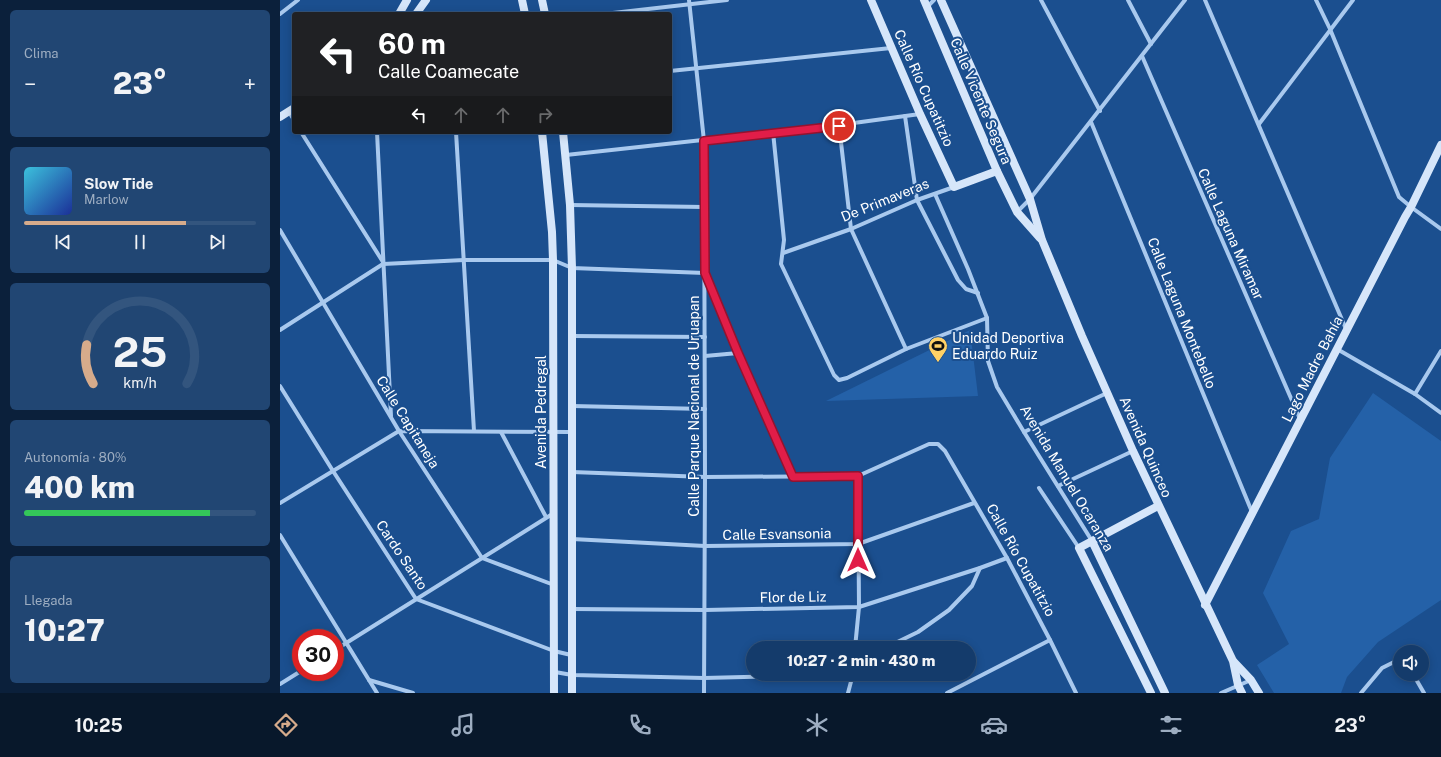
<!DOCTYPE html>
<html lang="es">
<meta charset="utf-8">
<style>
:root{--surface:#143b6b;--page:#214673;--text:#f1f3f6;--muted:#9dadc1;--line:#33557e;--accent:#d6ab8b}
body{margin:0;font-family:"Public Sans",sans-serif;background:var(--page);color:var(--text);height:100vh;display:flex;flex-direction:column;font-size:15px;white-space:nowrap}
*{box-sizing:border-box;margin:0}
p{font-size:13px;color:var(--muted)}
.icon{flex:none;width:22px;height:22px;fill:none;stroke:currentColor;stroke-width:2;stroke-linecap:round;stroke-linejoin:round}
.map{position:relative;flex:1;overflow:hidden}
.sheet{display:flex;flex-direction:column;gap:10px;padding:10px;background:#0b203b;width:280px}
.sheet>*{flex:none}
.guide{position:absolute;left:12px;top:12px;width:380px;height:122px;border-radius:4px;box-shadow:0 2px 10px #0003,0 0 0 1px var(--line);background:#202124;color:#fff;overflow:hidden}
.buttons{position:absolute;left:1113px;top:645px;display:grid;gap:8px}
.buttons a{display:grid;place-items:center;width:36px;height:36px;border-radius:50%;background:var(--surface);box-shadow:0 2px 10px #0003,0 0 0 1px var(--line);font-size:20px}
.speed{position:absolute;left:12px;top:629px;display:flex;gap:8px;font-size:20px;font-weight:700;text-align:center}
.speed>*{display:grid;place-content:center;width:52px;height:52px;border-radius:50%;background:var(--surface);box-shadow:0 2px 10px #0003,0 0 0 1px var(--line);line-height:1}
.speed .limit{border:6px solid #d22;background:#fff;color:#111}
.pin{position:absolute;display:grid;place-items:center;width:34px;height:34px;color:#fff;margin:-17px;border:2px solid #fff;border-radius:50%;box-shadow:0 1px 4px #0007}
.me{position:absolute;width:44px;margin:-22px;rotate:0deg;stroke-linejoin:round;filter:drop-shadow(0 0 3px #0008)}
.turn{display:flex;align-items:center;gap:14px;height:84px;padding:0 20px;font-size:18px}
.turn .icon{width:52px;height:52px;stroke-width:2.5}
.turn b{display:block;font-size:28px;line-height:34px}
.lanes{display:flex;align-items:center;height:38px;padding:0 20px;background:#0003;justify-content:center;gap:20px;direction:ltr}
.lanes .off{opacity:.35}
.big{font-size:30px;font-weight:800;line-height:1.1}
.sheet .card{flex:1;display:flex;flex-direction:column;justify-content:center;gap:6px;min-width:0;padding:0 14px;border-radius:6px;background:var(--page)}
.sheet .dial{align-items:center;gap:0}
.dial svg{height:104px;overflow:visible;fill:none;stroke:var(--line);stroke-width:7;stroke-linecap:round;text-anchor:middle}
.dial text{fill:var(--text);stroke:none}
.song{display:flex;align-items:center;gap:12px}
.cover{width:48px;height:48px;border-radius:6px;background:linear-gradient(135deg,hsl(190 70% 55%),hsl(230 70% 35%))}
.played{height:4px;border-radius:2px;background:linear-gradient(90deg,var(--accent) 70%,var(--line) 70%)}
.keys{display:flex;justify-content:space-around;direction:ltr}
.heat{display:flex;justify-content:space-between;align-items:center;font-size:22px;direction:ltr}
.charge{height:6px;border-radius:3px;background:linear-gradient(90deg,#34c759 80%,var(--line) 0)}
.trip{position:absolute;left:466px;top:641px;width:230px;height:40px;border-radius:20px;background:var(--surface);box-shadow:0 2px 10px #0003,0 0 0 1px var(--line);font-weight:800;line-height:40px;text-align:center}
.dock{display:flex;height:64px;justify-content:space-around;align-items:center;background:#08182b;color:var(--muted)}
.dock .icon{width:28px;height:28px}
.dock .on{color:var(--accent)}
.dock b{font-size:18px;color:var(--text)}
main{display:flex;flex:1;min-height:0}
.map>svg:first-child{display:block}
.green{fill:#2461a8}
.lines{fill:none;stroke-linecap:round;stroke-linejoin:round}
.street{stroke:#a9c9ee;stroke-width:4}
.secondary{stroke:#d6e6fa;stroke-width:8}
.route-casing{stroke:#92132f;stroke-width:10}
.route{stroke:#e11d48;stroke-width:7}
.labels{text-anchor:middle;stroke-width:4;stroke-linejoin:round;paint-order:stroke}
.street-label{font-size:14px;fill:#fff;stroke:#1b4f8f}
.poi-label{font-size:14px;fill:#fff;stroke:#1b4f8f;text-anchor:start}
</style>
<main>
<section class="sheet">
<div class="card"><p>Clima</p>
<div class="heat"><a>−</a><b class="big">23°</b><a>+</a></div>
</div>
<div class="card">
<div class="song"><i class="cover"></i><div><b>Slow Tide</b><p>Marlow</p></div></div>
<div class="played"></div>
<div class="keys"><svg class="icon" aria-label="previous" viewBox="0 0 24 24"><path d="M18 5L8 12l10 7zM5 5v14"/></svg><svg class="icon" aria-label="pause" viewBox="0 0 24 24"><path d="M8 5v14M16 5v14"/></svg><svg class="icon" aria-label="next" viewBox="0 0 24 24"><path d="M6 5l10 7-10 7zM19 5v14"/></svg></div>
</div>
<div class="card dial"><svg viewBox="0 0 100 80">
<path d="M14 69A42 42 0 1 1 86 69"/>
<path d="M14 69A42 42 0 0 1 9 39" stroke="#d6ab8b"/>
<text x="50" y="56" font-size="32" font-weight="700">25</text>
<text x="50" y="72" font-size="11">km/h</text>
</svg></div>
<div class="card"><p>Autonomía · 80%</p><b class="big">400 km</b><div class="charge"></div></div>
<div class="card"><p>Llegada</p><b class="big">10:27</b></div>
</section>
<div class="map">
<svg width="1161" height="693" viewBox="0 0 1161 693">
<rect width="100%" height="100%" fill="#1b4f8f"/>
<!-- green -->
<g class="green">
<polygon points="690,330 698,396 546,401"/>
<polygon points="1093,393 1161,441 1161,600 1098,642 1067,677 1061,693 994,693 977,665 1009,644 983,593 1011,531 1039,519 1050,458"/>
</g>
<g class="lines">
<!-- street -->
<g class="street">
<polyline points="409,0 424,141 425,477 424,693"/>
<polyline points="761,0 820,111"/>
<polyline points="848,0 871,44"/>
<polyline points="925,0 1066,329"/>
<polyline points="1036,0 1050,29 1119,197 1131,207 1161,229"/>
<polyline points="647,7 654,0"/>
<polyline points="0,14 18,0"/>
<polyline points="324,14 447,0"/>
<polyline points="862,56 1020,419"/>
<polyline points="390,71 611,48"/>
<polyline points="9,112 14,120"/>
<polyline points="625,116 637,200 678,280 686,289 698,293"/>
<polyline points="811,122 972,512"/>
<polyline points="979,124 1073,0"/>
<polyline points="559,125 571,229 626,349"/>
<polyline points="21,132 103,262"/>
<polyline points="97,132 111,416"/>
<polyline points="176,132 194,431"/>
<polyline points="493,132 504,240 501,264 554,375 559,380 567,378 626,349 707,318"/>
<polyline points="286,155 559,125 640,114"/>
<polyline points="655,194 688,269 707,318 708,361 717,387 744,432 812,541"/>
<polyline points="290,205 424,207"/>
<polyline points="737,212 750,199 905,0"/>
<polyline points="0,230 119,431 202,558 274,585"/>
<polyline points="503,253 571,229 637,200 674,187"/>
<polyline points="426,276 458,353 513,477"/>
<polyline points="0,330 103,264 184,260 273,260 292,268 425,273"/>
<polyline points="292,336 425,337"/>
<polyline points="1057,349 1135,394 1161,413"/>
<polyline points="425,356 458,353"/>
<polyline points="0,386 53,471 136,599 274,651 291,655"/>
<polyline points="1135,394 1161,351"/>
<polyline points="292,406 425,409"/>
<polyline points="221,432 266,517"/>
<polyline points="744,432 827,393"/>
<polyline points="292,472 425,477 578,476 649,444 658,444 665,451 727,558 770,640 796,693"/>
<polyline points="778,486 853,451"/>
<polyline points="759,488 799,548"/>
<polyline points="0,503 119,431 292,432"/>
<polyline points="0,535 97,693"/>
<polyline points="292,539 425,546 578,544 694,503"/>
<polyline points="292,609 425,610 579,607 700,568 727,558"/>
<polyline points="575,648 579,607 578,476"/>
<polyline points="605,648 638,632 669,610 692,586 700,568"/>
<polyline points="55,650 274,513"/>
<polyline points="275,672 292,675 424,678 573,674"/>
<polyline points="1133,674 1144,693"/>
<polyline points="89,680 133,693"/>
<polyline points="0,684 21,671"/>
<polyline points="568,693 573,674"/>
<polyline points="667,693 770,640"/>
<polyline points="941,693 971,680"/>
<polyline points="1081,693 1102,668 1120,659"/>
</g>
<!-- secondary -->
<g class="secondary">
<polyline points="242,0 245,14"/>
<polyline points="262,0 265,14"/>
<polyline points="591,0 640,114 674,187 717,171"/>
<polyline points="644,0 717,171 737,212 760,238"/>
<polyline points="661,0 750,199 762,240 802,336 853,451 953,661 958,685 962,693"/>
<polyline points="119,14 127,0"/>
<polyline points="136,14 146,0"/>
<polyline points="0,117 14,108"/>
<polyline points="262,132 272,232 273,260 274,693"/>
<polyline points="283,132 290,205 292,268 292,693"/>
<polyline points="812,541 885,693"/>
<polyline points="925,605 1125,217 1131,207 1161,145"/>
<polyline points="954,662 971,680 979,693"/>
<polyline points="871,693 799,548 878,506"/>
</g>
</g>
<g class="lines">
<defs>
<polyline id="route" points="559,126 424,141 425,273 458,353 513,477 578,476 578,560"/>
</defs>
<!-- route casing -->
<use href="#route" class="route-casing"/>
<!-- route -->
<use href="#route" class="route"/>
</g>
<!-- icons -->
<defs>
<symbol id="stadium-pin" viewBox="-11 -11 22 30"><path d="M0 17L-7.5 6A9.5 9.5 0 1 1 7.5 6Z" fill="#ffd166" stroke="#1b4f8f"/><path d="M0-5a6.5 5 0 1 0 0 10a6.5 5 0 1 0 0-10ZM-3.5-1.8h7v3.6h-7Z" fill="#111"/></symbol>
</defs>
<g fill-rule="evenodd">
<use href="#stadium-pin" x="647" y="335" width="22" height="30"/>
</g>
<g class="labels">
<!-- street labels -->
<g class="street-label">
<text transform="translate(644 88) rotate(66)" y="5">Calle Río Cupatitzio</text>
<text transform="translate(701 101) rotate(67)" y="5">Calle Vicente Segura</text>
<text transform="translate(605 200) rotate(-22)" y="5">De Primaveras</text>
<text transform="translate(951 234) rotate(66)" y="5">Calle Laguna Miramar</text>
<text transform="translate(902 313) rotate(68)" y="5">Calle Laguna Montebello</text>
<text transform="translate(1032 369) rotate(-63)" y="5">Lago Madre Bahía</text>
<text transform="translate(414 406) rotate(-90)" y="5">Calle Parque Nacional de Uruapan</text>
<text transform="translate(261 412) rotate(-90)" y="5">Avenida Pedregal</text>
<text transform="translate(128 422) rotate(58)" y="5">Calle Capitaneja</text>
<text transform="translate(866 447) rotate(66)" y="5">Avenida Quinceo</text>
<text transform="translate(787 478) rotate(59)" y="5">Avenida Manuel Ocaranza</text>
<text transform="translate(497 534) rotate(-1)" y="5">Calle Esvansonia</text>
<text transform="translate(122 555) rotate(56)" y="5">Cardo Santo</text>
<text transform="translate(741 560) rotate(61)" y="5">Calle Río Cupatitzio</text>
<text transform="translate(513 597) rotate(-1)" y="5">Flor de Liz</text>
</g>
<!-- poi labels -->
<g class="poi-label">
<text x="672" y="343">Unidad Deportiva<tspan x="672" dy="16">Eduardo Ruiz</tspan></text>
</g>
</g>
</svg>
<div class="buttons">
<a><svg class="icon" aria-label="sound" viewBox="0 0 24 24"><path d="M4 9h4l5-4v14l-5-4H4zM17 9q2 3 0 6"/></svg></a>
</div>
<div class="speed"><div class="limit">30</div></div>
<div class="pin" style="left:559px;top:126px;background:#d93025"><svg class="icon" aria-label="arrive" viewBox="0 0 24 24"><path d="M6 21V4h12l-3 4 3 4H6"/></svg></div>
<svg class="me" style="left:578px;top:560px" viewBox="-20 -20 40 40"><path d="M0-17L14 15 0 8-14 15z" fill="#e11d48" stroke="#fff" stroke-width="4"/></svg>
<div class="trip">10:27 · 2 min · 430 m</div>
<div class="guide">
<div class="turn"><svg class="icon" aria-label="left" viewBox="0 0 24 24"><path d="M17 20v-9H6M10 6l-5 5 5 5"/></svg><div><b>60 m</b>Calle Coamecate</div></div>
<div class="lanes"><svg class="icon" aria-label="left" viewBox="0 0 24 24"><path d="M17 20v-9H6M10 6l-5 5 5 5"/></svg><svg class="icon off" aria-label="ahead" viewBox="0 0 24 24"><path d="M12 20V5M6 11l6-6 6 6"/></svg><svg class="icon off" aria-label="ahead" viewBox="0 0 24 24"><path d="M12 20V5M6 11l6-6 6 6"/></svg><svg class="icon off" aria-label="right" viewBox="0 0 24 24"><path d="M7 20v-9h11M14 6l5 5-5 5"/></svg></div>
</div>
</div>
</main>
<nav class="dock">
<b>10:25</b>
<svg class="icon on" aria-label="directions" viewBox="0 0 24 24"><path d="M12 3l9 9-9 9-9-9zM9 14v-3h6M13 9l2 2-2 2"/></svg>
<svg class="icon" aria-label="music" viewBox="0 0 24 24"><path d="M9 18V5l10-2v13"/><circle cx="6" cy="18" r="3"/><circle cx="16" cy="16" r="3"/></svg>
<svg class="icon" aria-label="phone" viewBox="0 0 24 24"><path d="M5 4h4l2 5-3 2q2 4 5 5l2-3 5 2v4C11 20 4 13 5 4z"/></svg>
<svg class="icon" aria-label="climate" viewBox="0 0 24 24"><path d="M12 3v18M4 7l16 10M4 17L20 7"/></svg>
<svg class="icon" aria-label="car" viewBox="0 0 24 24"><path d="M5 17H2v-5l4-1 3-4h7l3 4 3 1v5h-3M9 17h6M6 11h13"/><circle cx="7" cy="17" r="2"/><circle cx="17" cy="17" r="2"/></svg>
<svg class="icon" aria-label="filters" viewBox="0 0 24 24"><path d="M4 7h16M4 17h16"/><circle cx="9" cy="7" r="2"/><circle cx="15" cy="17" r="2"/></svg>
<b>23°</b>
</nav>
